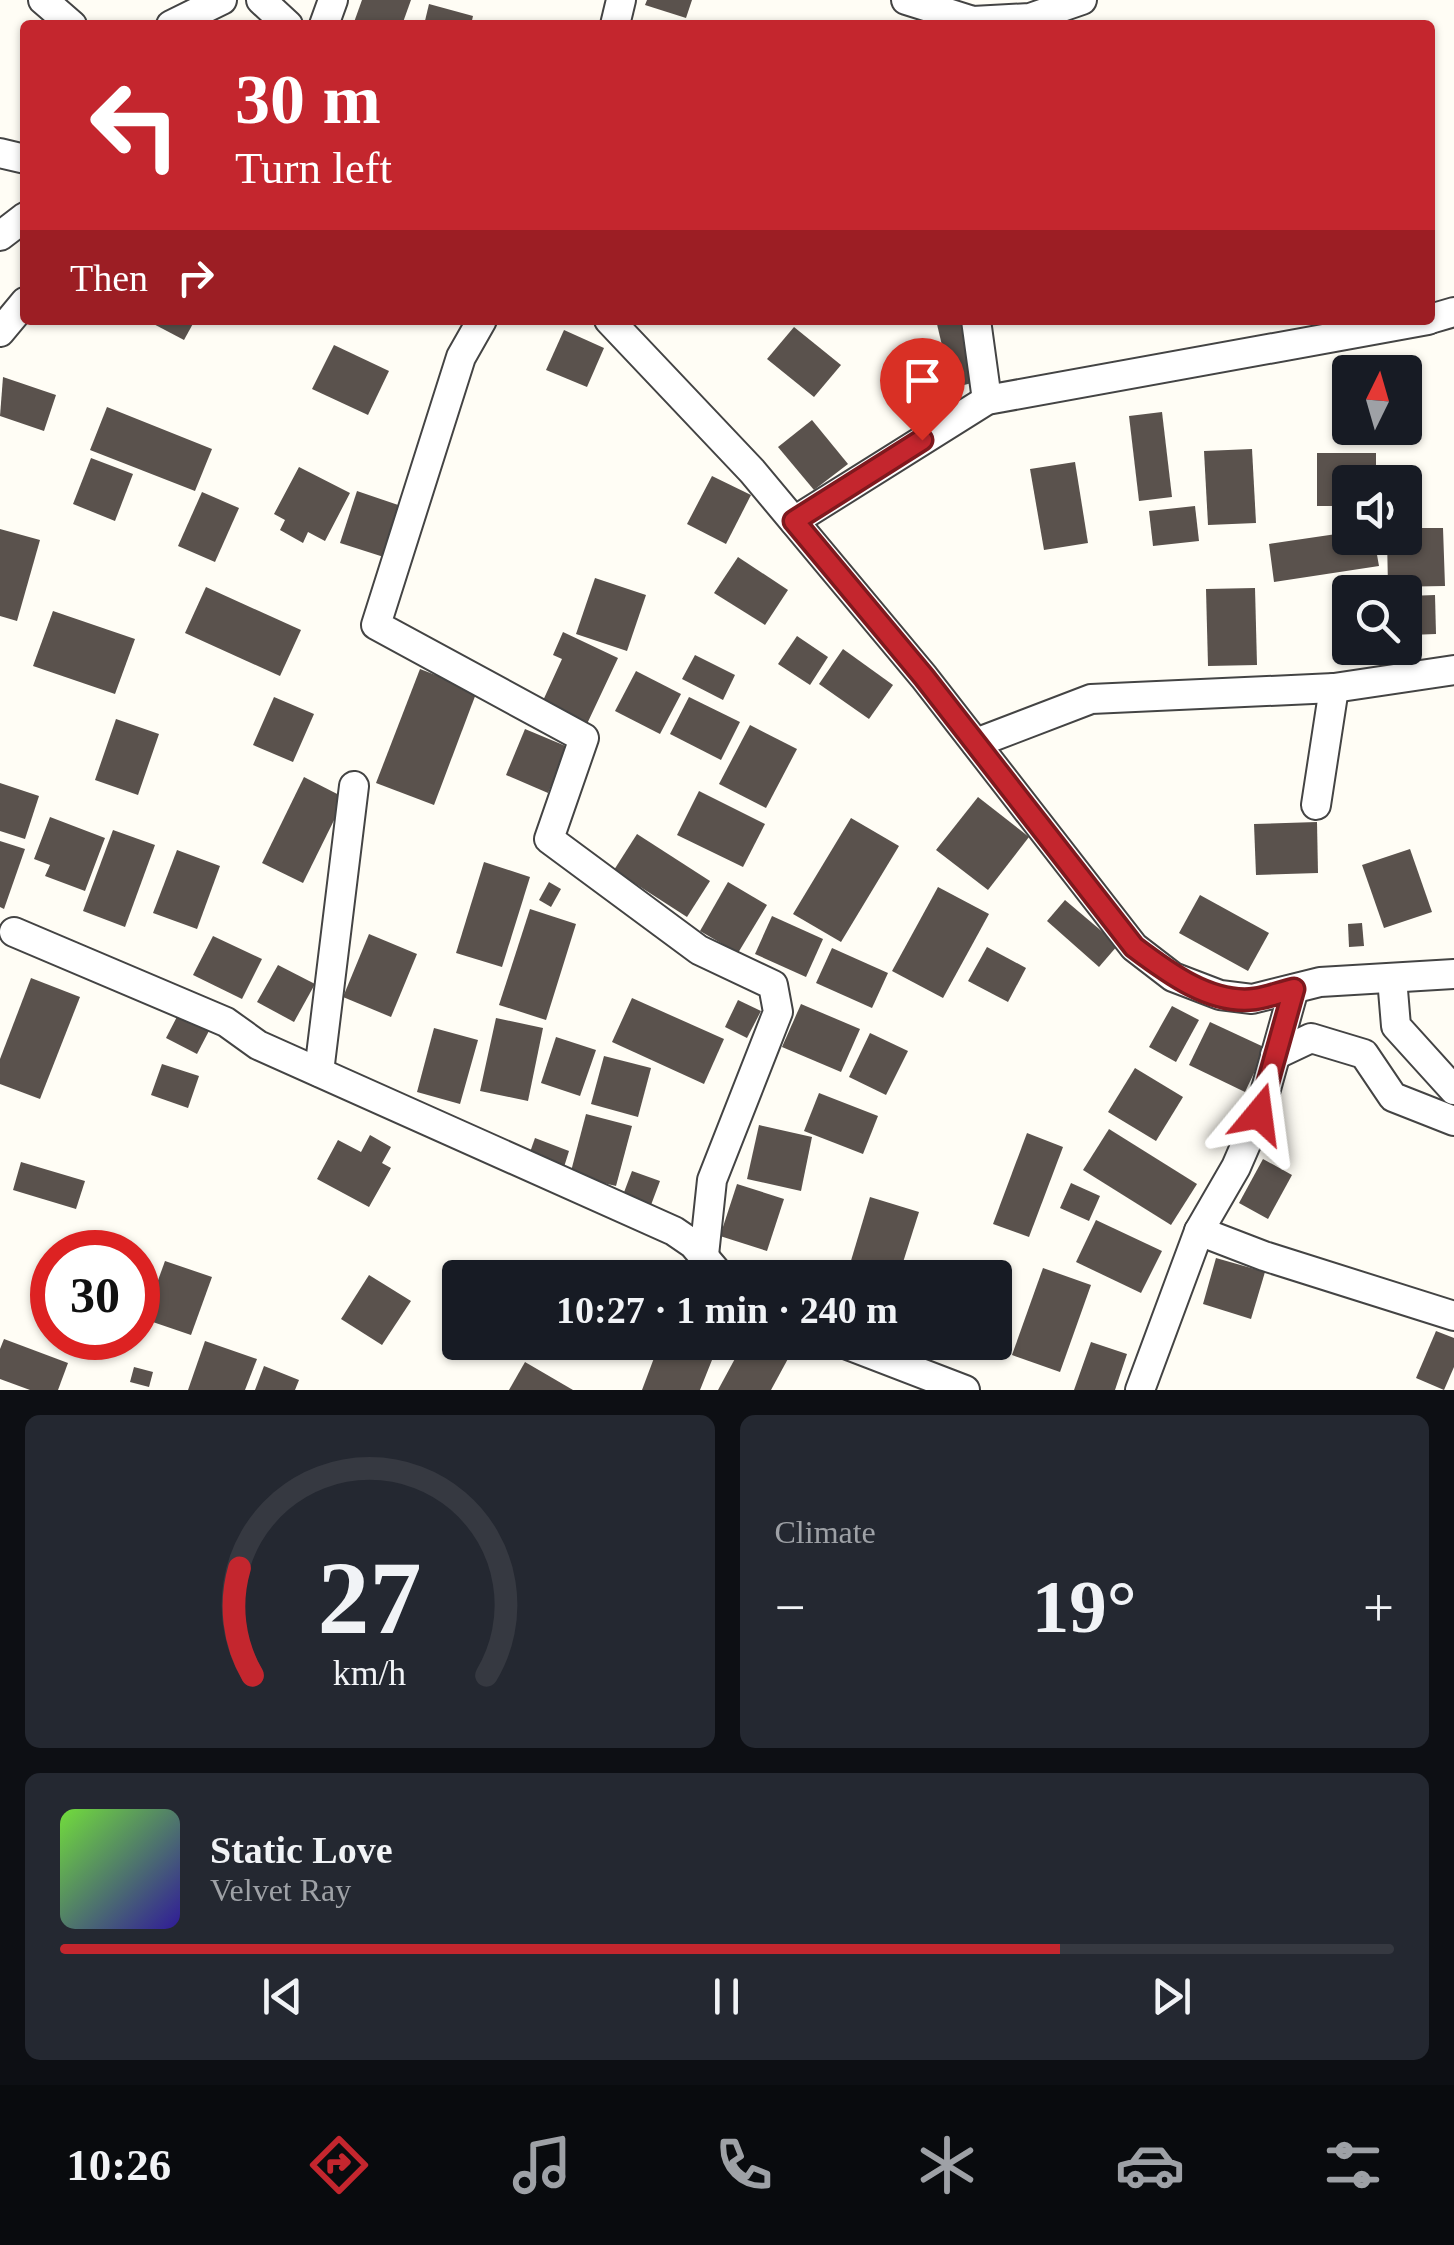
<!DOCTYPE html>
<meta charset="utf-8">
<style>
:root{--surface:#171b24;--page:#242831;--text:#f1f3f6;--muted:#9ea1a6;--line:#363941;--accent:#c4262e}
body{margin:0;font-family:Georgia,serif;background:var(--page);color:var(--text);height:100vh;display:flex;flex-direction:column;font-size:38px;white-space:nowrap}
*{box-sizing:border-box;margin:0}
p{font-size:32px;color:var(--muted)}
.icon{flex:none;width:55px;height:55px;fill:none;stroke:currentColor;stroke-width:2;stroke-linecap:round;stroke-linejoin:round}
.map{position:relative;height:1390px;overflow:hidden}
.side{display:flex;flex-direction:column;gap:25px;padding:25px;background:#0d0f14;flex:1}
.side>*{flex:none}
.hud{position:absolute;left:20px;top:20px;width:1415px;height:305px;border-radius:10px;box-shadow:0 2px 8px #0004;background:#c4262e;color:#fff;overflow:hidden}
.needle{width:65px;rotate:5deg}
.controls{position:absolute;left:1332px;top:355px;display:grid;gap:20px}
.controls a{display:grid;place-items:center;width:90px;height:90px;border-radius:10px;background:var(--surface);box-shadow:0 2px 8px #0004;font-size:50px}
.speed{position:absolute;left:30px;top:1230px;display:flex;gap:20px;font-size:50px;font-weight:700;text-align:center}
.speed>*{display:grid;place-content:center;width:130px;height:130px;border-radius:50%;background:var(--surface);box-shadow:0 2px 8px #0004;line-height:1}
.speed .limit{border:15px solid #d22;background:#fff;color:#111}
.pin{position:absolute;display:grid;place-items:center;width:85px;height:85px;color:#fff;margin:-102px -42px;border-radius:50% 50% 50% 0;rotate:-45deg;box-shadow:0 0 10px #0007}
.pin .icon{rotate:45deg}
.me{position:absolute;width:110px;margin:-55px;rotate:16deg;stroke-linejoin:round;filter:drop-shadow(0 0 8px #0008)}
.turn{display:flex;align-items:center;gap:35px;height:210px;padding:0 50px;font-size:45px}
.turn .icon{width:130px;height:130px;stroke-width:2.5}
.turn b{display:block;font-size:70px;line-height:85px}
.then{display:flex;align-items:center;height:95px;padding:0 50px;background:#0003;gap:20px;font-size:38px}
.big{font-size:75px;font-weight:600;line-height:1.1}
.side .card{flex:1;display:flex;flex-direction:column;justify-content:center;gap:15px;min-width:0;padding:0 35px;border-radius:15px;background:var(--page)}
.side .dial{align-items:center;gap:0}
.dial svg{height:260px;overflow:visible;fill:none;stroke:var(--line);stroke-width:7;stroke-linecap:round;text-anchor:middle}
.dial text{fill:var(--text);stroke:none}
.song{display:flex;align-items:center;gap:30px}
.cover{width:120px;height:120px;border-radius:15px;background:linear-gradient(135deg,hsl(100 70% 55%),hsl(250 70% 35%))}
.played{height:10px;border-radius:5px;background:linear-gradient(90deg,var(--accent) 75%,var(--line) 75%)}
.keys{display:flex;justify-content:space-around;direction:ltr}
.heat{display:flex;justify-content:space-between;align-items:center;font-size:55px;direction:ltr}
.side .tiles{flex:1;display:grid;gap:25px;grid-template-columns:1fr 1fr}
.card:last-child{grid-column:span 2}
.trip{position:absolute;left:442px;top:1260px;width:570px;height:100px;border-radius:10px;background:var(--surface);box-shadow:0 2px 8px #0004;font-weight:600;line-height:100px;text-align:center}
.dock{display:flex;height:160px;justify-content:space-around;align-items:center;background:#090b0e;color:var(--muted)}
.dock .icon{width:70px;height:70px}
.dock .on{color:var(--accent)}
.dock b{font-size:45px;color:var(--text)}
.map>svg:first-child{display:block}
.building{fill:#5a524d}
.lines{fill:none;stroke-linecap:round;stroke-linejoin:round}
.street-casing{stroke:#444;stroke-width:32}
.street{stroke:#fff;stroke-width:28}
.route-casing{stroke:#7f191e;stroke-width:25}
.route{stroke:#c4262e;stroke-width:18}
</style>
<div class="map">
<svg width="1454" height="1390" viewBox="0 0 1454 1390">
<rect width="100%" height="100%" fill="#fffdf5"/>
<!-- building -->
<g class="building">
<polygon points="362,0 411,0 402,25 353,25"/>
<polygon points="647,0 692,0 686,18 645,5"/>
<polygon points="429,4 473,16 471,25 424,25"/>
<polygon points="146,320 195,320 184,340"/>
<polygon points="936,320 962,320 976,382 952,388"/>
<polygon points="794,327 841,365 814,397 767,359"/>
<polygon points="564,330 604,348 587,387 546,370"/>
<polygon points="334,345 389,371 368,415 312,389"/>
<polygon points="3,377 56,395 44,431 0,416"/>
<polygon points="107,407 212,449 195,491 90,450"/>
<polygon points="1162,412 1172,497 1139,501 1129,416"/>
<polygon points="812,420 848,464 814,490 778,447"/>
<polygon points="1252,449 1256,523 1208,525 1204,451"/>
<polygon points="1317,453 1376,453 1376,482 1350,482 1350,506 1317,506"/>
<polygon points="91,458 133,474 115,521 73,504"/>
<polygon points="1075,462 1088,543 1044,550 1030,469"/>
<polygon points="299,467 350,493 325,541 308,532 303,543 280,530 285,520 274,514"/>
<polygon points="712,476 751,495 726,544 687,524"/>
<polygon points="357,491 407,508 390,559 340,543"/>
<polygon points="202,492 239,508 215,562 178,546"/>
<polygon points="1195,506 1199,541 1153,546 1149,511"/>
<polygon points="1405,528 1443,528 1445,586 1388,587 1387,538 1405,538"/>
<polygon points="0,529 40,540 17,621 0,616"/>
<polygon points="1350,532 1350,538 1374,538 1379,566 1274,582 1269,544"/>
<polygon points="738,557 788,590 765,625 714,593"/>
<polygon points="595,578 646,595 627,651 576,634"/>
<polygon points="206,587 301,630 280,676 185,633"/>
<polygon points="1255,588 1257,665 1208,666 1206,589"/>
<polygon points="1435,595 1436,634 1409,635 1408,596"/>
<polygon points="53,611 135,639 115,694 33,666"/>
<polygon points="563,632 618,658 586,726 541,705 562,659 553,655"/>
<polygon points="797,636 828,657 810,685 778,664"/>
<polygon points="843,649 893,685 869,719 819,684"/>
<polygon points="695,655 735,675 723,700 682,679"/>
<polygon points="420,669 477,691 434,805 376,783"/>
<polygon points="636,671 681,694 660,734 615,711"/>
<polygon points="274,697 314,714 293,762 253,745"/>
<polygon points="689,697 740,722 721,760 670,734"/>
<polygon points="116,719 159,734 138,795 95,780"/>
<polygon points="750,725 797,749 766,808 719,784"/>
<polygon points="525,729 568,747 548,793 506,775"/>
<polygon points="304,777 345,798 303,883 262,863"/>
<polygon points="0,783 39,796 25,839 0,831"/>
<polygon points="699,791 765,824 743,867 677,835"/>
<polygon points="978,797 1029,837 988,890 936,850"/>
<polygon points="50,817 105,838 85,891 45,876 50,865 34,859"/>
<polygon points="851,818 899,846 841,942 793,914"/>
<polygon points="1317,822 1318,873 1256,875 1254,824"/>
<polygon points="113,830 155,845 125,927 83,911"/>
<polygon points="637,834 710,881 687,917 614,870"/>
<polygon points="0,841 25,849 4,909 0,907"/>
<polygon points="1410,849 1432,912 1384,928 1362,865"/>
<polygon points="177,850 220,866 197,929 153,913"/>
<polygon points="484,862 530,877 502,967 456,953"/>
<polygon points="549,882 561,889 551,907 539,900"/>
<polygon points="728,882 767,905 738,953 700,931"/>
<polygon points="938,887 989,914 943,998 892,971"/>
<polygon points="1200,895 1269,933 1248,971 1179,933"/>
<polygon points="1065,900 1118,945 1099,967 1047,921"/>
<polygon points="530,909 576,924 546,1020 499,1005"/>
<polygon points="772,916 823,939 806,977 755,954"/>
<polygon points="1362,923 1364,946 1349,947 1348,924"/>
<polygon points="369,934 417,954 391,1017 343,997"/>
<polygon points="213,936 262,959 242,999 193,975"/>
<polygon points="987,947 1026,968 1008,1002 968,981"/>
<polygon points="832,948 888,973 872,1008 816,983"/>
<polygon points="278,965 315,984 294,1022 257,1002"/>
<polygon points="31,978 80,997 40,1099 0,1084 0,1059"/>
<polygon points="632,998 724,1039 704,1084 612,1042"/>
<polygon points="738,1000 761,1011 747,1038 725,1027"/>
<polygon points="801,1004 860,1029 841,1072 782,1047"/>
<polygon points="1172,1006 1199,1020 1176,1062 1149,1047"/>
<polygon points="181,1009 212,1025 197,1054 166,1038"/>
<polygon points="496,1018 543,1028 528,1101 480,1091"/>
<polygon points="1210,1022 1266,1048 1245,1092 1189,1065"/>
<polygon points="434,1028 478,1040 460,1104 417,1092"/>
<polygon points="870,1033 908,1051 886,1095 849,1077"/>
<polygon points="556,1037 596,1050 580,1096 541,1083"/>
<polygon points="604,1056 651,1068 638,1117 591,1104"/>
<polygon points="162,1064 199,1076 188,1108 151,1095"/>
<polygon points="1135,1068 1183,1097 1156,1141 1108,1112"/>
<polygon points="819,1093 878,1116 863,1154 804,1131"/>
<polygon points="586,1114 632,1126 616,1186 570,1175"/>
<polygon points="759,1125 812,1137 801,1191 747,1179"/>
<polygon points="1109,1129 1197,1184 1171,1225 1083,1170"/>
<polygon points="1027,1133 1063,1147 1029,1237 993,1224"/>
<polygon points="370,1135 391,1147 382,1163 391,1168 369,1207 317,1179 338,1140 361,1152"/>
<polygon points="535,1138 569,1151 564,1167 529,1155"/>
<polygon points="1263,1159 1292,1175 1268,1219 1239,1203"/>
<polygon points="21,1162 85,1181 76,1209 13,1190"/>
<polygon points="632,1171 660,1181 651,1205 623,1195"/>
<polygon points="1071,1183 1100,1196 1089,1221 1060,1208"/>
<polygon points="737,1184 784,1199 767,1251 720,1236"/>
<polygon points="870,1197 919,1212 898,1278 847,1274"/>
<polygon points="1096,1220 1162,1251 1141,1293 1076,1262"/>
<polygon points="1216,1258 1265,1272 1251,1319 1203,1304"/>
<polygon points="165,1261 212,1277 191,1335 144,1319"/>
<polygon points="1043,1268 1091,1285 1060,1372 1012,1355"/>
<polygon points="138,1272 153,1278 138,1323"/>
<polygon points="369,1275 411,1301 382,1345 341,1319"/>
<polygon points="1436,1331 1454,1338 1454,1367 1444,1390 1416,1378"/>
<polygon points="4,1339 68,1363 58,1390 30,1390 0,1379 0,1349"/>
<polygon points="205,1341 257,1359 245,1390 188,1390"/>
<polygon points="660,1342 682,1342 714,1355 700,1390 642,1390"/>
<polygon points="744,1342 767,1342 790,1355 771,1390 718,1390"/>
<polygon points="1091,1342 1127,1354 1115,1390 1074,1390"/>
<polygon points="525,1362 573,1390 509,1390"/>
<polygon points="264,1366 299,1380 295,1390 255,1390"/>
<polygon points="134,1367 153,1372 149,1387 130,1382"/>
</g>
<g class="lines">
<defs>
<g id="street">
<polyline points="43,0 72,25"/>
<polyline points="261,0 288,25"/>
<polyline points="906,0 973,21 1030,18 1082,0"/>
<polyline points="171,25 222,0"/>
<polyline points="324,25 333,0"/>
<polyline points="615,25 621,0"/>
<polyline points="0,153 25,159"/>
<polyline points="0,236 25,217"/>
<polyline points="1430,319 1454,312"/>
<polyline points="482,320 461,357 376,625 584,738 549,839 699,950 773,985 778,1012 712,1180 704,1255"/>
<polyline points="609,320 752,471 924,677 1134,947 1173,977 1220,995 1252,999 1320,982 1454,974"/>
<polyline points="976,320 987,400"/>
<polyline points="0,332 25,302"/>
<polyline points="794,521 987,400 1428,320"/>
<polyline points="976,743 1091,699 1334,688 1454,670"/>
<polyline points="1316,805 1334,688"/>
<polyline points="14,932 226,1022 258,1045 674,1231 693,1244 722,1278"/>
<polyline points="1392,978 1396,1026 1454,1090"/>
<polyline points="1275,1055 1311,1038 1364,1054 1393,1097 1454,1121"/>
<polyline points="319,1072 354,786"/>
<polyline points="1199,1231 1264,1256 1454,1316"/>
<polyline points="840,1342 965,1390"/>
<polyline points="1140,1390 1199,1231 1236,1167 1259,1114 1294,989"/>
</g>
</defs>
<!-- street casing -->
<use href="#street" class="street-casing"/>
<!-- street -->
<use href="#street" class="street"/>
</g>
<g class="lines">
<defs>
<path id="route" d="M922,440L794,521L924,677L1134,947C1167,972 1211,1005 1255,999C1268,997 1281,992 1294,989L1259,1114"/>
</defs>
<!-- route casing -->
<use href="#route" class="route-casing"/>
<!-- route -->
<use href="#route" class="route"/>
</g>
</svg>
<div class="controls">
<a><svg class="needle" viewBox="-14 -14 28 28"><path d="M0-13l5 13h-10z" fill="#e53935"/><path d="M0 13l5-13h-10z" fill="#9ea1a6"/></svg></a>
<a><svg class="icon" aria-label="sound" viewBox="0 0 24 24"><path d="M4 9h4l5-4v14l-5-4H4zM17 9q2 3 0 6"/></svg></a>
<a><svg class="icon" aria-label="search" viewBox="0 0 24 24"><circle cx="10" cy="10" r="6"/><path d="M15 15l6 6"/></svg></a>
</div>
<div class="speed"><div class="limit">30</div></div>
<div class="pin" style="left:922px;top:440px;background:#d93025"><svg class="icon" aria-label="arrive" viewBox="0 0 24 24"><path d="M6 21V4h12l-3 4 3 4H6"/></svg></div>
<svg class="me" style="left:1259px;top:1114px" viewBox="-20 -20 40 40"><path d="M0-17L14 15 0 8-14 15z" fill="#c4262e" stroke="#fff" stroke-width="4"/></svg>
<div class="trip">10:27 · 1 min · 240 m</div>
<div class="hud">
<div class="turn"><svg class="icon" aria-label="left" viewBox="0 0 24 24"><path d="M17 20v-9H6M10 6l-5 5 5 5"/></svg><div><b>30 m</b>Turn left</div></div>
<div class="then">Then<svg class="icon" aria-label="right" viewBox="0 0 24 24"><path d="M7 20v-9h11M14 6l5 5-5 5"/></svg></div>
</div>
</div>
<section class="side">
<div class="tiles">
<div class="card dial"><svg viewBox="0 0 100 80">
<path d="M14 69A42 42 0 1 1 86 69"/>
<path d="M14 69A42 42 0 0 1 10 36" stroke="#c4262e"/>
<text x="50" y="56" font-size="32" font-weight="700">27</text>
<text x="50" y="72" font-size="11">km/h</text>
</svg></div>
<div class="card"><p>Climate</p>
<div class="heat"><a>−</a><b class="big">19°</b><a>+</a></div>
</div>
<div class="card">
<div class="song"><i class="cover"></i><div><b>Static Love</b><p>Velvet Ray</p></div></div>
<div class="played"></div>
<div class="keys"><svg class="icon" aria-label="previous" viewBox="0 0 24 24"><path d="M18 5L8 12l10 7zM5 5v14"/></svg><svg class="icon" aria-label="pause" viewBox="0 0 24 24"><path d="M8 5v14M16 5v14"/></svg><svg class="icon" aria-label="next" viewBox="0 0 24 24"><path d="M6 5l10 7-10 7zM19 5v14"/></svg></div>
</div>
</div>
</section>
<nav class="dock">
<b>10:26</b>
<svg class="icon on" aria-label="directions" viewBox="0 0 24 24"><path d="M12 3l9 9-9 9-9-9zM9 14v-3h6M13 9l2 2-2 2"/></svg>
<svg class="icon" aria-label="music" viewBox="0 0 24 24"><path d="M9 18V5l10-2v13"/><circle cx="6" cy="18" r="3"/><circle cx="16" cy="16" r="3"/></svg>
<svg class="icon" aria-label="phone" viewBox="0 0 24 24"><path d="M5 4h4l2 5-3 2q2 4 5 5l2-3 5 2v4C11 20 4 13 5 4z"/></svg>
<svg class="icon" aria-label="climate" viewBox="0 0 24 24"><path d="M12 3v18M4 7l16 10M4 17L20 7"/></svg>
<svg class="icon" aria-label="car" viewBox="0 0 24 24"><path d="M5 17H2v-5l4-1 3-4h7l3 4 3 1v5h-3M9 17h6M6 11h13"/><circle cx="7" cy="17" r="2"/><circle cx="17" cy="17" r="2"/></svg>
<svg class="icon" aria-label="filters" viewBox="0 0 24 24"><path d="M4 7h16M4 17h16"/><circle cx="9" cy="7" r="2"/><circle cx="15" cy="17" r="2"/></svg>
</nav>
